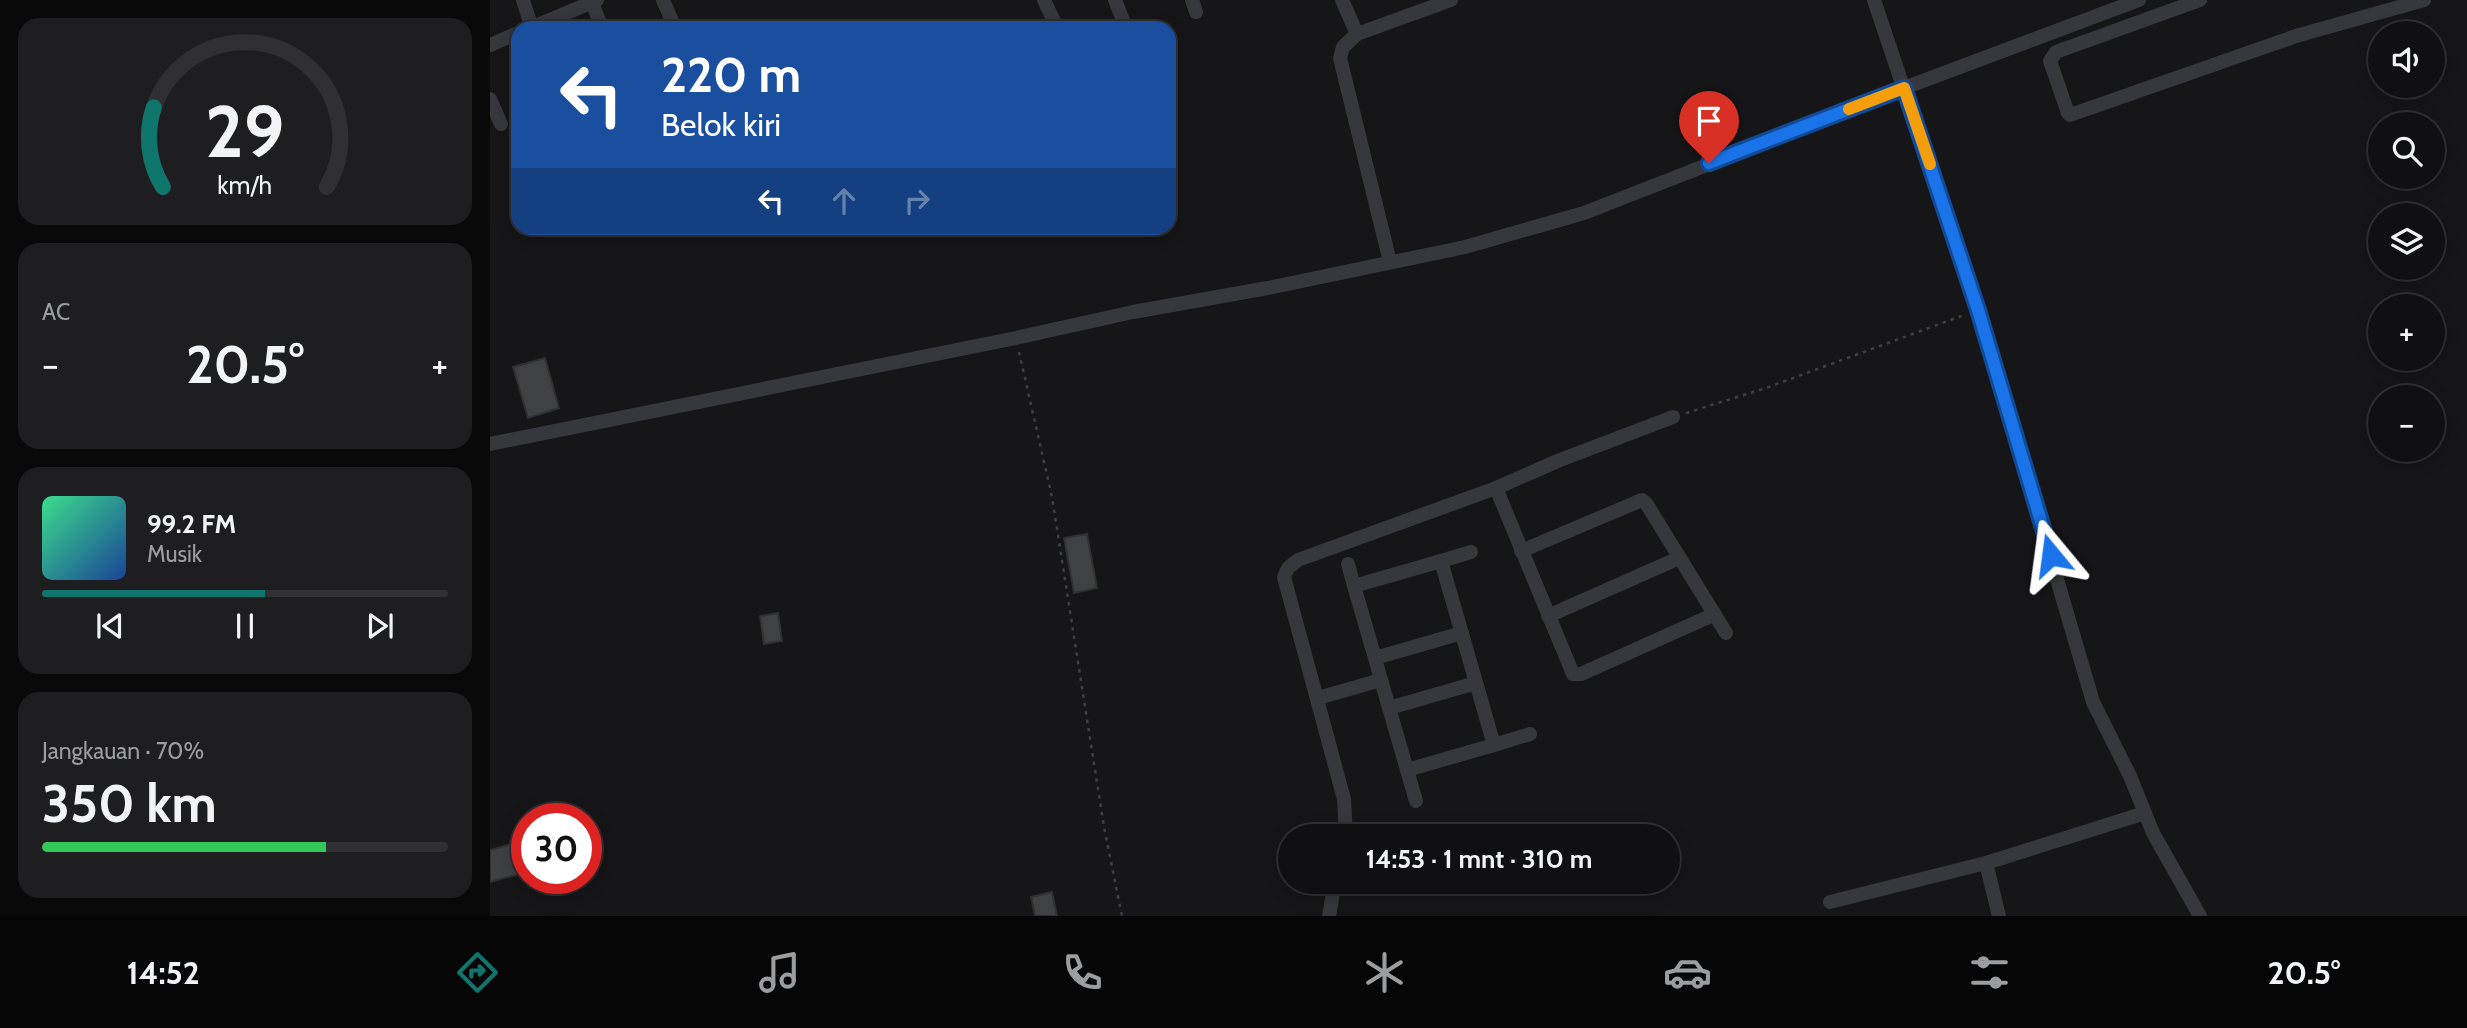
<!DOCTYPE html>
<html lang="id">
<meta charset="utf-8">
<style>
:root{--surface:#101012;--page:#1e1e20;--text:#f1f3f6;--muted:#9c9d9f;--line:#303032;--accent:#0f766e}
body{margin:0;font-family:Cabin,sans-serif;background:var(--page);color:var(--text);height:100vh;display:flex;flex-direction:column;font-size:26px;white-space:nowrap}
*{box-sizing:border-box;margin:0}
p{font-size:23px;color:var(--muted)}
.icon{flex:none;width:38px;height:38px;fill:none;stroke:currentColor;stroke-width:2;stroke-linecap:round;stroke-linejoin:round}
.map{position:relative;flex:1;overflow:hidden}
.panel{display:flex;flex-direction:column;gap:18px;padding:18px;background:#09090a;width:490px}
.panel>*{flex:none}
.banner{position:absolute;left:21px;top:21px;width:665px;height:214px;border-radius:21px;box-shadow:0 4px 18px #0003,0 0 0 2px var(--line);background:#1a4fa0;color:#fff;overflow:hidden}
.tools{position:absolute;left:1878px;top:21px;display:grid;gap:14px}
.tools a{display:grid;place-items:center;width:77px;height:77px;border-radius:50%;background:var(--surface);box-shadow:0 4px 18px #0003,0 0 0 2px var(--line);font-size:35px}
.speed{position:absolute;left:21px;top:803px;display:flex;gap:14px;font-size:35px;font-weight:700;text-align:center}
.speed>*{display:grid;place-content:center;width:91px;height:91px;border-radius:50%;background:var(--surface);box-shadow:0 4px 18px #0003,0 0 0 2px var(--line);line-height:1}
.speed .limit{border:10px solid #d22;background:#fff;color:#111}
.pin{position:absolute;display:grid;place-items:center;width:60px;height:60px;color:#fff;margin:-72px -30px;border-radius:50% 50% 50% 0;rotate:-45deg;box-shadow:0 0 7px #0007}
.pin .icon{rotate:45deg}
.me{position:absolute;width:77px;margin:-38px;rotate:344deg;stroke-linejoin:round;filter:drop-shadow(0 0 5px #0008)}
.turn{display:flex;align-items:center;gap:24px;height:147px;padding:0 35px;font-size:32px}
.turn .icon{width:91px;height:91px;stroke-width:2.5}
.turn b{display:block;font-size:49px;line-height:60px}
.lanes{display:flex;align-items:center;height:66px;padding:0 35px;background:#0003;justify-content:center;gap:35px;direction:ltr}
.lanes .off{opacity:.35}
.big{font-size:52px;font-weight:700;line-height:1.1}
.panel .card{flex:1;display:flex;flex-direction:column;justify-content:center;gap:10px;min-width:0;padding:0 24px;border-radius:21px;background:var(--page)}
.panel .dial{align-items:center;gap:0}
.dial svg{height:182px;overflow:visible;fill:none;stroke:var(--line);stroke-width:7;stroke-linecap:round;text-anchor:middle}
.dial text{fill:var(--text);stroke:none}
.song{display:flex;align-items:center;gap:21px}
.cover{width:84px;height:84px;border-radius:10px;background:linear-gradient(135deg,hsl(150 70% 55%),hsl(220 70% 35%))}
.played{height:7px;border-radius:4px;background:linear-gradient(90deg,var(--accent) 55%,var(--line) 55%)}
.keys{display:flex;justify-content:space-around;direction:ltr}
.heat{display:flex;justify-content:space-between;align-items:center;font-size:38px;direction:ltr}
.charge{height:10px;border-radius:5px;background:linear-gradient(90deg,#34c759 70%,var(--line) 0)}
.trip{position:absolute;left:788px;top:824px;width:402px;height:70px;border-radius:35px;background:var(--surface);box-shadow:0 4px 18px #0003,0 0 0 2px var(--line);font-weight:700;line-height:70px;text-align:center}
.tab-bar{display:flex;height:112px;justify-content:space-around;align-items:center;background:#060607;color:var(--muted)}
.tab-bar .icon{width:49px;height:49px}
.tab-bar .current{color:var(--accent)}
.tab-bar b{font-size:32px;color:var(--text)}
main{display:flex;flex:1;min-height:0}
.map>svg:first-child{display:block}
.building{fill:#404145;stroke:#303034;stroke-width:2}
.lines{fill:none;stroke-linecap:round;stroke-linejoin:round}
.path{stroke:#3d3f44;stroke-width:2.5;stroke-dasharray:3.5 5;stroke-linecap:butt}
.street{stroke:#37383d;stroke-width:14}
.route-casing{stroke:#114b97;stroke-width:18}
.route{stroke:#1a73e8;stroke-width:12}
.slow{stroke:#f59e0b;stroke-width:12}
</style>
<main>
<section class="panel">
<div class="card dial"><svg viewBox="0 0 100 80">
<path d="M14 69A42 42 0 1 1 86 69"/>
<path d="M14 69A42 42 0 0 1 10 34" stroke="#0f766e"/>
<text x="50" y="56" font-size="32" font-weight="700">29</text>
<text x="50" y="72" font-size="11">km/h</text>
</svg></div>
<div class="card"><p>AC</p>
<div class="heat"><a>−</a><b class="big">20.5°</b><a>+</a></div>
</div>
<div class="card">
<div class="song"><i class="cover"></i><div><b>99.2 FM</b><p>Musik</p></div></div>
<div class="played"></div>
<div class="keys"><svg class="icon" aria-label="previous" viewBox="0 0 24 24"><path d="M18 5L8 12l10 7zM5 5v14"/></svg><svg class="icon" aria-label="pause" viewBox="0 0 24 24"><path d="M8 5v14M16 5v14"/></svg><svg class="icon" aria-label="next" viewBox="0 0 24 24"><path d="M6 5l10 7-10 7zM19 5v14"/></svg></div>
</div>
<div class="card"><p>Jangkauan · 70%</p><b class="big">350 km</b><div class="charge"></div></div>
</section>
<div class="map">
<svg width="1977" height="916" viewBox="0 0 1977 916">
<rect width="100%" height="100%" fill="#161618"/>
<!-- building -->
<g class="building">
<polygon points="55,358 69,408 38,418 23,367"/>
<polygon points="597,534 607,588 584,593 574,538"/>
<polygon points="288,613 292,641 274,644 270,616"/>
<polygon points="31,841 36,857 29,859 33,873 0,882 0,850"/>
<polygon points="562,892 567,916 545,916 541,897"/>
</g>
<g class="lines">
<!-- path -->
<g class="path">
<polyline points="529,352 562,497 614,827 632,916"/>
<polyline points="1196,413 1276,388 1474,315"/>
</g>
<!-- street -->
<g class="street">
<polyline points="33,0 42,28"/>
<polyline points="101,0 112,28"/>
<polyline points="173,0 185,28"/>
<polyline points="554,0 567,28"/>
<polyline points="625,0 636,28"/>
<polyline points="702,0 706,12"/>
<polyline points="852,0 867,34"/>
<polyline points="1384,0 1488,310 1603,702 1640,776 1663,833 1710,916"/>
<polyline points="1710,0 1566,52 1560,61 1578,113 1580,115 1806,36 1934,0"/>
<polyline points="41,28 107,0"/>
<polyline points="0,45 28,33"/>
<polyline points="0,99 11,124"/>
<polyline points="900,262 850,58 853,47 867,34 961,0"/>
<polyline points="0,444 526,338 643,312 778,288 975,247 1094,213 1414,88 1649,0"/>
<polyline points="1006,488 1083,674 1091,674 1225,614"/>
<polyline points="1031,551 1152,500 1156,503 1236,633"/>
<polyline points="951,561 981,552"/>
<polyline points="858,564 864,586"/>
<polyline points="1058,616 1189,558"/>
<polyline points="891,680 885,658 972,633"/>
<polyline points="828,698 891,680 917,770 1004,745 951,561 864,586 885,658"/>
<polyline points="899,708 986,683"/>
<polyline points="1004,745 1040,734"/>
<polyline points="917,770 926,801"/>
<polyline points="856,836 854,799 794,577 798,568 808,560 1006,488 1070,460 1183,417"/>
<polyline points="1496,863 1509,916"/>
<polyline points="1340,902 1496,863 1655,813"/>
<polyline points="839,916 845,882"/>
</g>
</g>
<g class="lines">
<defs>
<polyline id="route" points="1219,163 1414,88 1488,310 1561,555"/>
</defs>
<!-- route casing -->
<use href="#route" class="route-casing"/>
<!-- route -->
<use href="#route" class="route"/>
<!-- slow -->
<polyline class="slow" points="1359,109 1414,88 1440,164"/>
</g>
</svg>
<div class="tools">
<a><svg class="icon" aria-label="sound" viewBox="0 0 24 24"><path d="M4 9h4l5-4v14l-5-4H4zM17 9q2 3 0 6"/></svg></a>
<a><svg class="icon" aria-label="search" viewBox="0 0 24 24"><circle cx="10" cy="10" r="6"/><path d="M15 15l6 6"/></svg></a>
<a><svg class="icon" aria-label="layers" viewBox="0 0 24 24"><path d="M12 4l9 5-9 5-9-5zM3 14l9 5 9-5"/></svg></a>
<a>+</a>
<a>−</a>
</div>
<div class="speed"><div class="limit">30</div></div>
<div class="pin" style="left:1219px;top:163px;background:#d93025"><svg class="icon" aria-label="arrive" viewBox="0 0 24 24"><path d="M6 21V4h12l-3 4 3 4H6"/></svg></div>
<svg class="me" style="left:1561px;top:555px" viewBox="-20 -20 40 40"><path d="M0-17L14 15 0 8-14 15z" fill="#1a73e8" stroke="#fff" stroke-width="4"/></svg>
<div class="trip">14:53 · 1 mnt · 310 m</div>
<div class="banner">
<div class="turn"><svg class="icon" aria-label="left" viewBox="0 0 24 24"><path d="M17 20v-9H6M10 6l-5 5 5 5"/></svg><div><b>220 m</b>Belok kiri</div></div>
<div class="lanes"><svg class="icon" aria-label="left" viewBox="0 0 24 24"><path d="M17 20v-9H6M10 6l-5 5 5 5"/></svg><svg class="icon off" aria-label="ahead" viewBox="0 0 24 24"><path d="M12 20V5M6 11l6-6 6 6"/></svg><svg class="icon off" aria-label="right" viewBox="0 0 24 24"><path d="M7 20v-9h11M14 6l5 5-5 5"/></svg></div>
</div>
</div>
</main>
<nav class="tab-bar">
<b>14:52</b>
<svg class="icon current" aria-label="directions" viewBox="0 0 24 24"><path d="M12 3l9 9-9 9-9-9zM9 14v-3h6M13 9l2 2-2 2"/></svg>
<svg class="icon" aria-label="music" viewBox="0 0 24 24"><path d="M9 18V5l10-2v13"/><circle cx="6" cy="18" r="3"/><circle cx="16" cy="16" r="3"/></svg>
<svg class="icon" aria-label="phone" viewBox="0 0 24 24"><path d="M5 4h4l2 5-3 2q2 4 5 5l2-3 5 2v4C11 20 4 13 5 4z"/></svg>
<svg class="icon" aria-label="climate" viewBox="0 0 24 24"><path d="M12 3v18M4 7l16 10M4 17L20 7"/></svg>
<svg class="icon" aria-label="car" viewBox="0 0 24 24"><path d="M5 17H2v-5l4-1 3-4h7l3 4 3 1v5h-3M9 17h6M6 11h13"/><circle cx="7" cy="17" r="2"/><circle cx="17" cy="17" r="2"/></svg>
<svg class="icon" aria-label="filters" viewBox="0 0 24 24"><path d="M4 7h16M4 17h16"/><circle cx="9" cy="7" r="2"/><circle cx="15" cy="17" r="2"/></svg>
<b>20.5°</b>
</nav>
